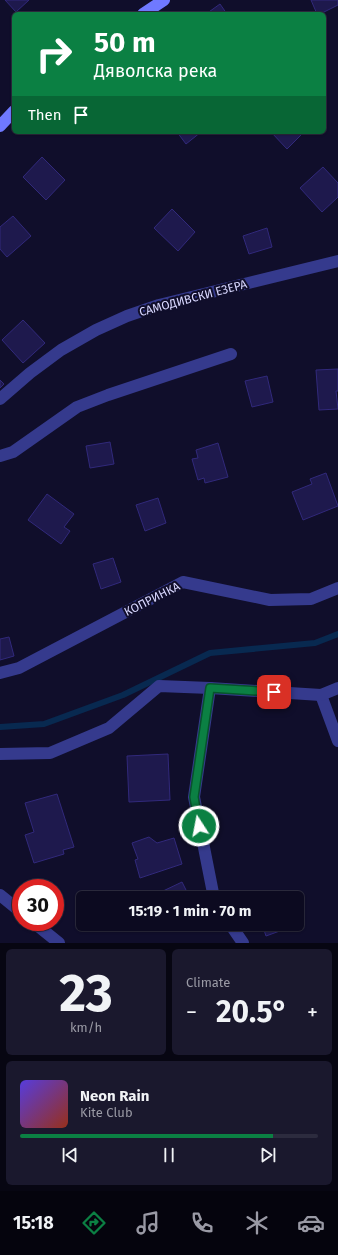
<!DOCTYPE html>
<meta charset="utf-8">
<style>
:root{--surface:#0c0a20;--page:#1a182d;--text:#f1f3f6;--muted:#9a9aa5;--line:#2c2b3e;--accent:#0b8043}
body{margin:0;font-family:"Fira Sans",sans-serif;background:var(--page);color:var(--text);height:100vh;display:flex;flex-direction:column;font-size:15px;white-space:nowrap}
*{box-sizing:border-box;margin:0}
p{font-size:13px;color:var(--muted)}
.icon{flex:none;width:22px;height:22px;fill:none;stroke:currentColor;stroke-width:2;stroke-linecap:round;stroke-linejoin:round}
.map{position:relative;height:943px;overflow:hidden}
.drawer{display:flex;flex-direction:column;gap:6px;padding:6px;background:#070612;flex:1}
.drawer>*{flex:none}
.top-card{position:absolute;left:12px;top:12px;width:314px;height:122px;border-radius:6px;box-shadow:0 1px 3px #0004,0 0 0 1px var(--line);background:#0b8043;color:#fff;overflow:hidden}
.speed{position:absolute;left:12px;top:879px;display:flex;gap:8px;font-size:20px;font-weight:700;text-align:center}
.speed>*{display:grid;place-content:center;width:52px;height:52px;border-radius:50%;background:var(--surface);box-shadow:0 1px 3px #0004,0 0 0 1px var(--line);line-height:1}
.speed .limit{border:6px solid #d22;background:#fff;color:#111}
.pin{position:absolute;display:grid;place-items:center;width:34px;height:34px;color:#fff;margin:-17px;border-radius:8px;box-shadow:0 2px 6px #0006}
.me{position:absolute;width:44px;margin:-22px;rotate:349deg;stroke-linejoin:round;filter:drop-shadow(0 0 3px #0008)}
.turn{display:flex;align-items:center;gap:14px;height:84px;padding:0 16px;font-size:18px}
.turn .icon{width:52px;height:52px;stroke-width:2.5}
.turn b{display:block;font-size:28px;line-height:34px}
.then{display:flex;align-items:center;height:38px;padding:0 16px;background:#0003;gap:8px;font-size:15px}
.big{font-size:30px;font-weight:700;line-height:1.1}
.drawer .widget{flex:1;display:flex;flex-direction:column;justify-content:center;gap:6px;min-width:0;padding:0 14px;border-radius:6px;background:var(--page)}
.drawer .dial{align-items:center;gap:0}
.dial b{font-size:52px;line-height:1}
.song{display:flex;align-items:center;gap:12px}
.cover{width:48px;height:48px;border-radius:6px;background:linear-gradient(135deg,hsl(250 70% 55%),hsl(10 70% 35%))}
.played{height:4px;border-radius:2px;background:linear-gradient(90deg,var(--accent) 85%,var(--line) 85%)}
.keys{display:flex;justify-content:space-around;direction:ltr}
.heat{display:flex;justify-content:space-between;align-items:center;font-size:22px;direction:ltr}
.drawer .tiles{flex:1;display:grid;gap:6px;grid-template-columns:1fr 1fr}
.widget:last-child{grid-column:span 2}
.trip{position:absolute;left:76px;top:891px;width:228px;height:40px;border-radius:6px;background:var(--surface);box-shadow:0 1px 3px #0004,0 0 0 1px var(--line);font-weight:700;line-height:40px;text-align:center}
.tabs{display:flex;height:64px;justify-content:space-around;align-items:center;background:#05040d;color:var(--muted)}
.tabs .icon{width:28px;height:28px}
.tabs .active{color:var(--accent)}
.tabs b{font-size:18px;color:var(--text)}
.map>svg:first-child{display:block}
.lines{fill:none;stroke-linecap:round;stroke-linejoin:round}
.stream{stroke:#082950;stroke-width:6}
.building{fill:#1e194d;stroke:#31297b}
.street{stroke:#353a8d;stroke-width:12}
.secondary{stroke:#6f79ff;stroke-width:12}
.route-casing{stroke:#07532c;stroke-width:10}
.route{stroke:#0b8043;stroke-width:7}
.labels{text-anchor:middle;stroke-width:4;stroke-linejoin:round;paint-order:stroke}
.street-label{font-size:12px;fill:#d9d8ff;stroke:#100e2b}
</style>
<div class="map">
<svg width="338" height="943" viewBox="0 0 338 943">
<rect width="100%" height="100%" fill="#100e2b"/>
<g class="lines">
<!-- stream -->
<polyline class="stream" points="0,727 44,724 123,695 210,653 315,643 338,634"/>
</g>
<!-- building -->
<g class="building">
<polygon points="5,0 29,0 16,12"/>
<polygon points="311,0 338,0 338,5 320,14 317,14"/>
<polygon points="220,4 227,14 206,14"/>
<polygon points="177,132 201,132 186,144"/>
<polygon points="271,132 304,132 287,149"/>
<polygon points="42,157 65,180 46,200 23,177"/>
<polygon points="323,167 338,183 338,197 322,212 300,188"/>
<polygon points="172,209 195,232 178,251 154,228"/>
<polygon points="13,216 31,236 7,257 0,249 0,227"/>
<polygon points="267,228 272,247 249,254 243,236"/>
<polygon points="23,320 45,343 23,363 2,340"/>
<polygon points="338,369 338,391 336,391 338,409 319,410 316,370"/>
<polygon points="267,376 273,402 252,407 245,381"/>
<polygon points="0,380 4,384 0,388"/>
<polygon points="110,442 114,464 90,468 86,446"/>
<polygon points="218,443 228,477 205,483 204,478 198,480 192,459 198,458 196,450"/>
<polygon points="326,473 338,506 303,520 292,492 312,484 310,479"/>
<polygon points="47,494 74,514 64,527 70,531 61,544 28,520"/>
<polygon points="158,498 166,523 145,531 136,505"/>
<polygon points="113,558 121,582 101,589 93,564"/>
<polygon points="9,637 14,656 0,660 0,639"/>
<polygon points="168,754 170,800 129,802 127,756"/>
<polygon points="57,794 74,847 63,850 64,854 34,863 25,835 34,832 25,803"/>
<polygon points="149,837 157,843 174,838 182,864 140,878 135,860 138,859 132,843"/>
<polygon points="182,882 190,898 164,898 161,892"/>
<polygon points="288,894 290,898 277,898"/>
<polygon points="297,918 299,924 266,936 262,924 297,924"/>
</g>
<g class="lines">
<!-- street -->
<g class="street">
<polyline points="0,399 30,373 61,350 96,330 127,316 159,305 338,261"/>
<polyline points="0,456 13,452 77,407 108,395 231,354"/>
<polyline points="0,673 19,668 183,582 270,600 311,599 338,588"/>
<polyline points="210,688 194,797 214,898"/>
<polyline points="321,695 338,741"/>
<polyline points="0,754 50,753 109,728 159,686 210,688 321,695 338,688"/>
<polyline points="0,895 21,912"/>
<polyline points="33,922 59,943"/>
<polyline points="230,924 243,943"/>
</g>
<!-- secondary -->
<g class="secondary">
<polyline points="143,14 164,0"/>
<polyline points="0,126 14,111"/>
</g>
</g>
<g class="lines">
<defs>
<polyline id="route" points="199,826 194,797 210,688 274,692"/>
</defs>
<!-- route casing -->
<use href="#route" class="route-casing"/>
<!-- route -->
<use href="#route" class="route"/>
</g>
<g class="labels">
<!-- street labels -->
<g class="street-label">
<text transform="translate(193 298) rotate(-15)" y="4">САМОДИВСКИ ЕЗЕРА</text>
<text transform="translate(152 599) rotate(-27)" y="4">КОПРИНКА</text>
</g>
</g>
</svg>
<div class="speed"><div class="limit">30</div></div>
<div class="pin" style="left:274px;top:692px;background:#d93025"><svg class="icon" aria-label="arrive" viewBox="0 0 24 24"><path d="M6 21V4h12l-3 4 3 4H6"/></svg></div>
<svg class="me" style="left:199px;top:826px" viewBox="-20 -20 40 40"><circle r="17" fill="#0b8043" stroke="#fff" stroke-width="3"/><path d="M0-11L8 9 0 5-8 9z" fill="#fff"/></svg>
<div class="trip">15:19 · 1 min · 70 m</div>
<div class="top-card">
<div class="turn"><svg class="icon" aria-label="right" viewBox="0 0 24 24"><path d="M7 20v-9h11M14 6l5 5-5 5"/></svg><div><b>50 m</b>Дяволска река</div></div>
<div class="then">Then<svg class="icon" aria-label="arrive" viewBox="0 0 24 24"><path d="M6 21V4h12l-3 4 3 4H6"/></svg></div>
</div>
</div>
<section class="drawer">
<div class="tiles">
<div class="widget dial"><b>23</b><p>km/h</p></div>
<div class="widget"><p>Climate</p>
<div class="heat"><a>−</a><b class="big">20.5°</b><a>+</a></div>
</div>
<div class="widget">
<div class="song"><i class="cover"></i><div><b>Neon Rain</b><p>Kite Club</p></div></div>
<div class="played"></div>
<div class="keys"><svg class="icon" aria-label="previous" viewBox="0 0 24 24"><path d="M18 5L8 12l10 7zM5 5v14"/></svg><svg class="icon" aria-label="pause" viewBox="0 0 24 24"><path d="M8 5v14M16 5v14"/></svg><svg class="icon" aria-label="next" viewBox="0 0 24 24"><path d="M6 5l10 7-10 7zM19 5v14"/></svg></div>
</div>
</div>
</section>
<nav class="tabs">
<b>15:18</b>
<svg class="icon active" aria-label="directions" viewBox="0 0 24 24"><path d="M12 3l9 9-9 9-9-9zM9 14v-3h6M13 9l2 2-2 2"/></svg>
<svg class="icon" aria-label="music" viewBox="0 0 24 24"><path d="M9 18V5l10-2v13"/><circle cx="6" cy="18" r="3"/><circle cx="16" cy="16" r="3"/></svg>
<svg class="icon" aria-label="phone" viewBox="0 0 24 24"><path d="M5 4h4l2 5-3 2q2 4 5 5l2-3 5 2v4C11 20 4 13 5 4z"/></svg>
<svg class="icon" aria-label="climate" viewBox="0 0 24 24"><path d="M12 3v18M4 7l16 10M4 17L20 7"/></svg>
<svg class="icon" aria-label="car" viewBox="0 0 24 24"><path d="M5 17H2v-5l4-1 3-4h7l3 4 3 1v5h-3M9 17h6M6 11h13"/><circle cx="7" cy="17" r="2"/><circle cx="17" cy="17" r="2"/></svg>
</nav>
